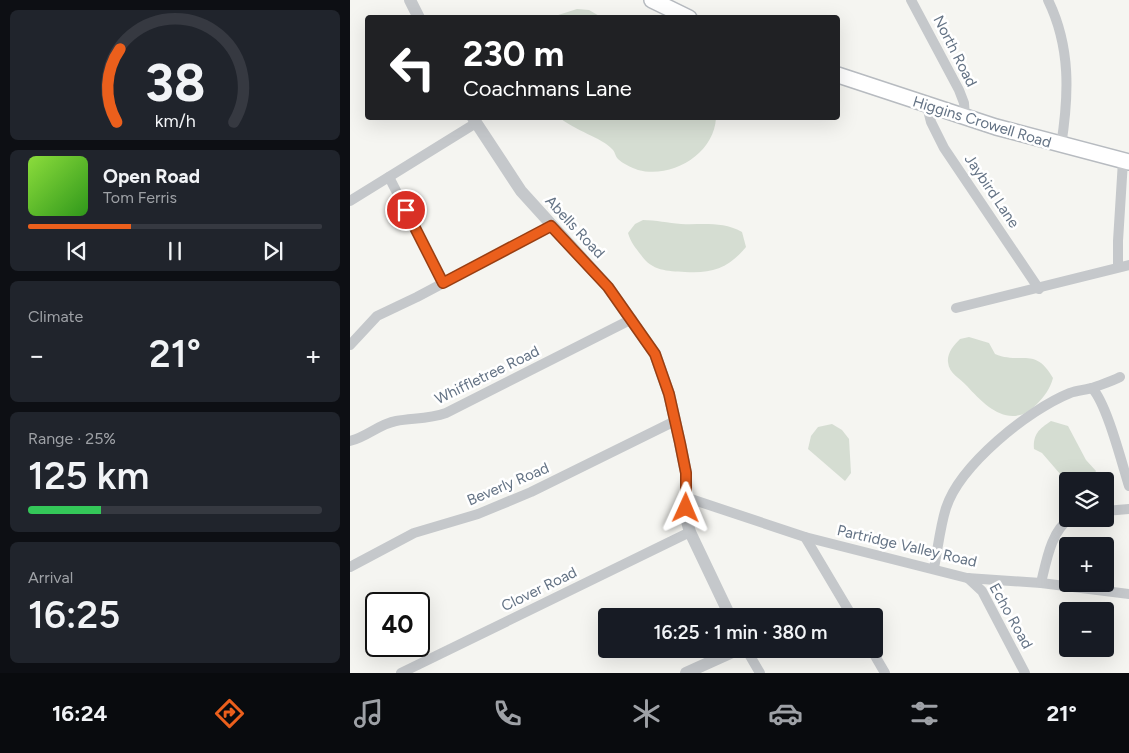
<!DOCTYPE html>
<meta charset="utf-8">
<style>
:root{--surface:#171b24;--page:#20242c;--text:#f1f3f6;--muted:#9ea1a6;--line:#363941;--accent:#eb5f1c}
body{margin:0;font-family:Figtree,sans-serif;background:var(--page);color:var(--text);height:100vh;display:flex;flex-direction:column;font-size:19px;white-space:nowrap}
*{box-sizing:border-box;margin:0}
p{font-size:16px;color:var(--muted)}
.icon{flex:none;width:28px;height:28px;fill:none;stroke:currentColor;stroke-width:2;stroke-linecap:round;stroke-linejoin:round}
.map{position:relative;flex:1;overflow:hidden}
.details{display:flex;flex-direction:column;gap:10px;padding:10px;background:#0d0f14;width:350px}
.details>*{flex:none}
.hud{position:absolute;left:15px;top:15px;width:475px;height:105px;border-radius:5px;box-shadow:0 5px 20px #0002;background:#202124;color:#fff;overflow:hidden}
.fabs{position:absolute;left:709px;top:472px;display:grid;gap:10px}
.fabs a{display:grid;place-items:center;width:55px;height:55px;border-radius:5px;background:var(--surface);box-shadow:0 5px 20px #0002;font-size:25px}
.speed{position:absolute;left:15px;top:592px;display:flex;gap:10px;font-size:25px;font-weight:700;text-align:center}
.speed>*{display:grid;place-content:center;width:65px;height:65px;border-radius:50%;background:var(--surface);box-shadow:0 5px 20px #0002;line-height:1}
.speed .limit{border:2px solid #111;border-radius:8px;background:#fff;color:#111}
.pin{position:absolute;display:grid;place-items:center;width:42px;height:42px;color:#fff;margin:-21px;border:2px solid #fff;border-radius:50%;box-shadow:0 1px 5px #0007}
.me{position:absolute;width:55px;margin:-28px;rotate:1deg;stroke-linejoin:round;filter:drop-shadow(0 0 4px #0008)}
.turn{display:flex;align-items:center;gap:18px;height:105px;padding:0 15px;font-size:22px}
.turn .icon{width:65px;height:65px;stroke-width:2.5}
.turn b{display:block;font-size:35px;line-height:42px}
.big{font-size:38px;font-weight:600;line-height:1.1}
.details .widget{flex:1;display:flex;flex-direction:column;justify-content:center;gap:8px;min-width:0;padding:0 18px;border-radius:8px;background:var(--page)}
.details .dial{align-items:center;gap:0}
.dial svg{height:130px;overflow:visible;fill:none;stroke:var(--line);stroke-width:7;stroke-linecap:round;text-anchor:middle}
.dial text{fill:var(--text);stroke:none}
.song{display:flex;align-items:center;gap:15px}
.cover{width:60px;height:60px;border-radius:8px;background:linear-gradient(135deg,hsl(90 70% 55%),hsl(110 70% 35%))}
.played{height:5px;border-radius:2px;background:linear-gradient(90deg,var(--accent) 35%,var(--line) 35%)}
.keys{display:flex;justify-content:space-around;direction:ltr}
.heat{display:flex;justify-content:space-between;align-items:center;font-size:28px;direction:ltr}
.charge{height:8px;border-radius:4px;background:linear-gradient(90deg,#34c759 25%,var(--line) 0)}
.trip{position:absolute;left:248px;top:608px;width:285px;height:50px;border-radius:5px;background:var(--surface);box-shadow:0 5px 20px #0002;font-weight:600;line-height:50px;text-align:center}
.dock{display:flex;height:80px;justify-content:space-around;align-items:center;background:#090b0e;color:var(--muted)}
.dock .icon{width:35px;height:35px}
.dock .on{color:var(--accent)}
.dock b{font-size:22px;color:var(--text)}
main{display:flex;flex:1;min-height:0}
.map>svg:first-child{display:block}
.green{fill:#d5ddd2}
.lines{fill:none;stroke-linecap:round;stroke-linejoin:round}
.secondary-casing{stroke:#b7bbc0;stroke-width:18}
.minor{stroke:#c5c8cb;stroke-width:10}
.tertiary{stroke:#c5c8cb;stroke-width:12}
.secondary{stroke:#fff;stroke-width:15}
.route-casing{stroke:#993e12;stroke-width:12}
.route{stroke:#eb5f1c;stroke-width:9}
.labels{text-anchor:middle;stroke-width:5;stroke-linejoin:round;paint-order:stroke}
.street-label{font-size:15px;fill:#637284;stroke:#fff}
</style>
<main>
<section class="details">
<div class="widget dial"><svg viewBox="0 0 100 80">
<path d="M14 69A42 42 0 1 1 86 69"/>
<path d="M14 69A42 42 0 0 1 16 24" stroke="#eb5f1c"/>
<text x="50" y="56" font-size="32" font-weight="700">38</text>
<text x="50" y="72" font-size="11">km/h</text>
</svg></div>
<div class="widget">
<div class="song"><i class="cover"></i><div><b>Open Road</b><p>Tom Ferris</p></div></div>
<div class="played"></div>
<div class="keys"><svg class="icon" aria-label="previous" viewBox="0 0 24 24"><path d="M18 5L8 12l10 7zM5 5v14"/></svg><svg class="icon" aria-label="pause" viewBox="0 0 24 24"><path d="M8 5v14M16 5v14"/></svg><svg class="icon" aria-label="next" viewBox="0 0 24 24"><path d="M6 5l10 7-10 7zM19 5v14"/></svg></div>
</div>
<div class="widget"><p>Climate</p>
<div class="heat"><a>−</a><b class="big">21°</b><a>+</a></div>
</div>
<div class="widget"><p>Range · 25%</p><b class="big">125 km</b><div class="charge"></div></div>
<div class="widget"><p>Arrival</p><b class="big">16:25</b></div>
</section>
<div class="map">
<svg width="779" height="673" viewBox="0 0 779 673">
<rect width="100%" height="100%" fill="#f5f5f1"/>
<!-- green -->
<g class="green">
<polygon points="227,9 239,10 251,17 202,17"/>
<path d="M210,118H366C364,154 322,179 288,170C282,168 272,163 268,159C265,156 265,151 262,149C252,138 224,130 210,118Z"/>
<path d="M293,220C306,220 318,223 331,224C353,225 372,221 392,232L396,247C379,268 361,274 335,272C317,271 302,271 291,255C285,247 281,243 278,233L285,224Z"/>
<path d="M619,337L639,343L645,354C671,365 685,346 703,378C700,389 694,397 687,404C661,431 636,407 617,386C610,378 599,374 598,362C597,353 604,345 610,339Z"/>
<path d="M701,421L718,426L736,460L746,471L742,479L717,482L692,453L684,449C683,434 689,429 701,421Z"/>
<polygon points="482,424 492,430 499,439 501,473 495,481 458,449 461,436 468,427"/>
</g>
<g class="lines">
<defs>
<g id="secondary">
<polyline points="302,0 339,18"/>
<polyline points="488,75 646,127 779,162"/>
</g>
</defs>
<!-- secondary casing -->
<use href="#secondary" class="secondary-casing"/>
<!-- minor -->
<g class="minor">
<polyline points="561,0 609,90 614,103 615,118"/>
<path d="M698,0C721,47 719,95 711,146"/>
<polyline points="577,106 581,122 594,148 689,289"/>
<polyline points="39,177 93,283"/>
<polyline points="0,201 126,123"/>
<polyline points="768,266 768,241 773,161"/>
<polyline points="606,308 779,265"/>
<polyline points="0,345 27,316 67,297 201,226"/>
<path d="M742,388C757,404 772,464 779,486"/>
<path d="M0,441C17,437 29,424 46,421C63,418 79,419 96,413L282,319"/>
<polyline points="335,497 455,537 617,578 691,583 779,594"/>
<polyline points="755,511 779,509"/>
<polyline points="455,537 502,616"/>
<polyline points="0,567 64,533 128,514 181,492 325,421"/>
<path d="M584,568C588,548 590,527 596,508C610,465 678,410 720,393C728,390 737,390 745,387C753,384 762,381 770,377"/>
<polyline points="618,578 632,591 675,673"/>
<path d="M691,583C696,563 701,530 720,519"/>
<polyline points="396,649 410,673"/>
<polyline points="521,649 535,673"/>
<polyline points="51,673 340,532"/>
</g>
<!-- tertiary -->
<g class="tertiary">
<polyline points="60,0 69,18"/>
<polyline points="123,118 171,191 258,287 305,354 319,394 330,443 336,473 336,518 340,532 380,616"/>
<polyline points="336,673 389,649"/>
</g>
<!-- secondary -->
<use href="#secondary" class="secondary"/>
</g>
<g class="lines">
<defs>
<polyline id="route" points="56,210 93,283 201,226 258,287 305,354 319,394 330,443 336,473 336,508"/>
</defs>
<!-- route casing -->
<use href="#route" class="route-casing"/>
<!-- route -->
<use href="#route" class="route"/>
</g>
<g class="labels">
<!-- street labels -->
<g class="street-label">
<text transform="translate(605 51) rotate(63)" y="5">North Road</text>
<text transform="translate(632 122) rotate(17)" y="5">Higgins Crowell Road</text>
<text transform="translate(642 191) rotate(56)" y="5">Jaybird Lane</text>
<text transform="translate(225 227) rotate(47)" y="5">Abells Road</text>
<text transform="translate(137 375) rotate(-26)" y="5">Whiffletree Road</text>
<text transform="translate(158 484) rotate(-23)" y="5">Beverly Road</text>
<text transform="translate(557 546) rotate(13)" y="5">Partridge Valley Road</text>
<text transform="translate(189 589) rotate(-26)" y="5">Clover Road</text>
<text transform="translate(661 616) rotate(61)" y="5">Echo Road</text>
</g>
</g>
</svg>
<div class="fabs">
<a><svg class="icon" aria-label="layers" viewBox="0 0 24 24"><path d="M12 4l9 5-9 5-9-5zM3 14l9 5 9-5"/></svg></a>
<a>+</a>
<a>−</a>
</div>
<div class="speed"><div class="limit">40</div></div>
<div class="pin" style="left:56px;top:210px;background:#d93025"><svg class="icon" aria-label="arrive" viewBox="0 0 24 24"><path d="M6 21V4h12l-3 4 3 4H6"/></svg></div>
<svg class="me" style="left:336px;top:508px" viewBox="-20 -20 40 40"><path d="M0-17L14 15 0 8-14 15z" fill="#eb5f1c" stroke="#fff" stroke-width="4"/></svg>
<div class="trip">16:25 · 1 min · 380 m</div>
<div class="hud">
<div class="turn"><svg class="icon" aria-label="left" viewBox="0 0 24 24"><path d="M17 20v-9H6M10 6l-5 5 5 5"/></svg><div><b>230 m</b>Coachmans Lane</div></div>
</div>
</div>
</main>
<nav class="dock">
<b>16:24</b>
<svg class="icon on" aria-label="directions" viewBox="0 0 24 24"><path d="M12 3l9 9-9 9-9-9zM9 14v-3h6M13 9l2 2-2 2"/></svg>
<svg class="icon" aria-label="music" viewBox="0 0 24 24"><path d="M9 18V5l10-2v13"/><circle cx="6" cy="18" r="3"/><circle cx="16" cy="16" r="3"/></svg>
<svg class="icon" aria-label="phone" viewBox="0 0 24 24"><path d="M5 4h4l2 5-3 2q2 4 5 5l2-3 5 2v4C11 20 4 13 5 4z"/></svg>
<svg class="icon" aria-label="climate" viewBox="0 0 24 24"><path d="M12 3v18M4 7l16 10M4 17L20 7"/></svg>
<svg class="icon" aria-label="car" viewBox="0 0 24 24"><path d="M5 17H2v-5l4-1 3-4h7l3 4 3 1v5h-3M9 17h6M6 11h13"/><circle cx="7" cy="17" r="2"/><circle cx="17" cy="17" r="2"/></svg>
<svg class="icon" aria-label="filters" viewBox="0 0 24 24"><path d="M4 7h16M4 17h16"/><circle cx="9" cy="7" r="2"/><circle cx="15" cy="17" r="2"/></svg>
<b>21°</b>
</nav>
